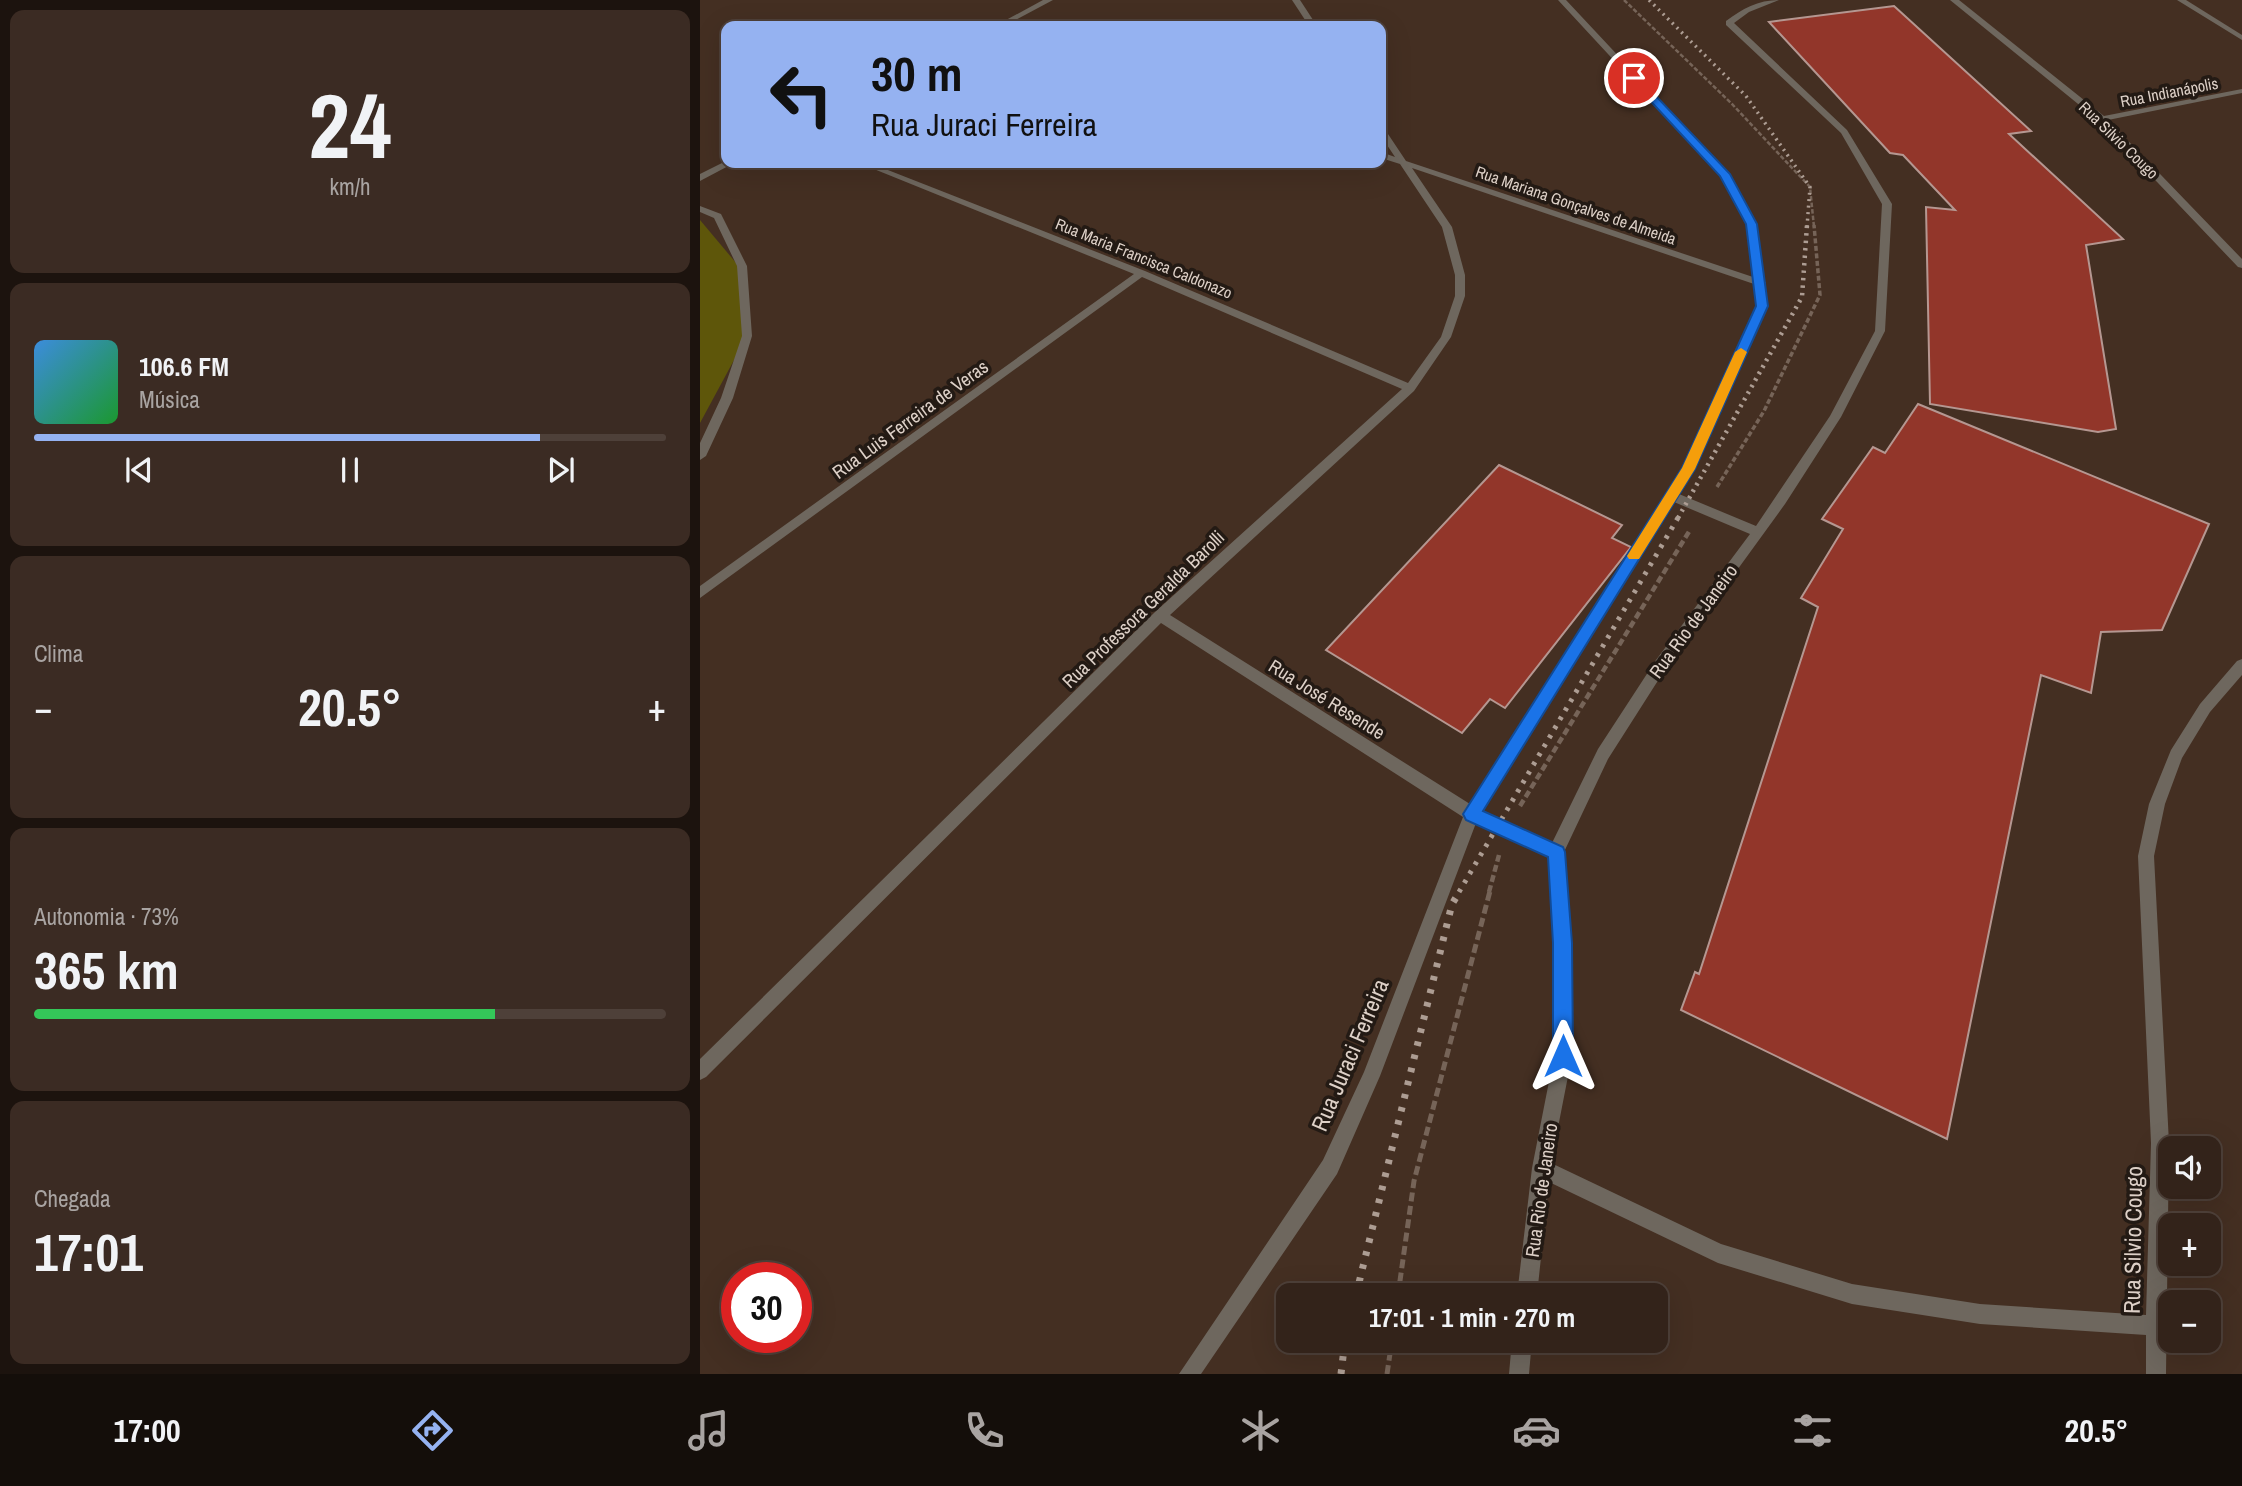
<!DOCTYPE html>
<html lang="pt">
<meta charset="utf-8">
<style>
:root{--surface:#33231a;--page:#3b2b23;--text:#f1f3f6;--muted:#a9a4a2;--line:#4e4039;--accent:#95b2f1}
body{margin:0;font-family:"Archivo Narrow",sans-serif;background:var(--page);color:var(--text);height:100vh;display:flex;flex-direction:column;font-size:26px;white-space:nowrap}
*{box-sizing:border-box;margin:0}
p{font-size:23px;color:var(--muted)}
.icon{flex:none;width:38px;height:38px;fill:none;stroke:currentColor;stroke-width:2;stroke-linecap:round;stroke-linejoin:round}
.map{position:relative;flex:1;overflow:hidden}
.side{display:flex;flex-direction:column;gap:10px;padding:10px;background:#1c130e;width:700px}
.side>*{flex:none}
.hud{position:absolute;left:21px;top:21px;width:665px;height:147px;border-radius:14px;box-shadow:0 7px 28px #0002,0 0 0 2px var(--line);background:#95b2f1;color:#111;overflow:hidden}
.controls{position:absolute;left:1458px;top:1136px;display:grid;gap:14px}
.controls a{display:grid;place-items:center;width:63px;height:63px;border-radius:14px;background:var(--surface);box-shadow:0 7px 28px #0002,0 0 0 2px var(--line);font-size:35px}
.speed{position:absolute;left:21px;top:1262px;display:flex;gap:14px;font-size:35px;font-weight:700;text-align:center}
.speed>*{display:grid;place-content:center;width:91px;height:91px;border-radius:50%;background:var(--surface);box-shadow:0 7px 28px #0002,0 0 0 2px var(--line);line-height:1}
.speed .limit{border:10px solid #d22;background:#fff;color:#111}
.pin{position:absolute;display:grid;place-items:center;width:60px;height:60px;color:#fff;margin:-30px;border:4px solid #fff;border-radius:50%;box-shadow:0 2px 7px #0007}
.me{position:absolute;width:77px;margin:-38px;rotate:0deg;stroke-linejoin:round;filter:drop-shadow(0 0 5px #0008)}
.turn{display:flex;align-items:center;gap:24px;height:147px;padding:0 35px;font-size:32px}
.turn .icon{width:91px;height:91px;stroke-width:2.5}
.turn b{display:block;font-size:49px;line-height:60px}
.big{font-size:52px;font-weight:800;line-height:1.1}
.side .tile{flex:1;display:flex;flex-direction:column;justify-content:center;gap:10px;min-width:0;padding:0 24px;border-radius:14px;background:var(--page)}
.side .dial{align-items:center;gap:0}
.dial b{font-size:91px;line-height:1}
.song{display:flex;align-items:center;gap:21px}
.cover{width:84px;height:84px;border-radius:10px;background:linear-gradient(135deg,hsl(210 70% 55%),hsl(130 70% 35%))}
.played{height:7px;border-radius:4px;background:linear-gradient(90deg,var(--accent) 80%,var(--line) 80%)}
.keys{display:flex;justify-content:space-around;direction:ltr}
.heat{display:flex;justify-content:space-between;align-items:center;font-size:38px;direction:ltr}
.charge{height:10px;border-radius:5px;background:linear-gradient(90deg,#34c759 73%,var(--line) 0)}
.trip{position:absolute;left:576px;top:1283px;width:392px;height:70px;border-radius:14px;background:var(--surface);box-shadow:0 7px 28px #0002,0 0 0 2px var(--line);font-weight:800;line-height:70px;text-align:center}
.dock{display:flex;height:112px;justify-content:space-around;align-items:center;background:#140e0a;color:var(--muted)}
.dock .icon{width:49px;height:49px}
.dock .selected{color:var(--accent)}
.dock b{font-size:32px;color:var(--text)}
main{display:flex;flex:1;min-height:0}
.map>svg:first-child{display:block}
.green{fill:#5e560a}
.building{fill:#92362a;stroke:#b59791;stroke-width:2}
.lines{fill:none;stroke-linecap:round;stroke-linejoin:round}
.path-far3{stroke:#766458;stroke-width:2.5;stroke-dasharray:4.5 2;stroke-linecap:butt}
.path-far2{stroke:#766458;stroke-width:3.5;stroke-dasharray:5 2.5;stroke-linecap:butt}
.path-far1{stroke:#766458;stroke-width:4.5;stroke-dasharray:7 3.5;stroke-linecap:butt}
.path{stroke:#766458;stroke-width:5;stroke-dasharray:9 4.5;stroke-linecap:butt}
.minor{fill:#6e675e;fill-rule:evenodd}
.rail-far3{stroke:#ad9d93;stroke-width:3.5;stroke-dasharray:2 4.5;stroke-linecap:butt}
.rail-far2{stroke:#ad9d93;stroke-width:4.5;stroke-dasharray:2.5 5;stroke-linecap:butt}
.rail-far1{stroke:#ad9d93;stroke-width:5;stroke-dasharray:3.5 7;stroke-linecap:butt}
.rail{stroke:#ad9d93;stroke-width:7;stroke-dasharray:4.5 9;stroke-linecap:butt}
.route{fill:#1a73e8;stroke:#114b97;stroke-width:2}
.slow{fill:#f59e0b}
.labels{text-anchor:middle;stroke-width:7;stroke-linejoin:round;paint-order:stroke}
.far-street-label{font-size:16px;fill:#ddd0c7;stroke:#231a14}
.street-label{font-size:19px;fill:#ddd0c7;stroke:#231a14}
.near-street-label{font-size:23px;fill:#ddd0c7;stroke:#231a14}
</style>
<main>
<section class="side">
<div class="tile dial"><b>24</b><p>km/h</p></div>
<div class="tile">
<div class="song"><i class="cover"></i><div><b>106.6 FM</b><p>Música</p></div></div>
<div class="played"></div>
<div class="keys"><svg class="icon" aria-label="previous" viewBox="0 0 24 24"><path d="M18 5L8 12l10 7zM5 5v14"/></svg><svg class="icon" aria-label="pause" viewBox="0 0 24 24"><path d="M8 5v14M16 5v14"/></svg><svg class="icon" aria-label="next" viewBox="0 0 24 24"><path d="M6 5l10 7-10 7zM19 5v14"/></svg></div>
</div>
<div class="tile"><p>Clima</p>
<div class="heat"><a>−</a><b class="big">20.5°</b><a>+</a></div>
</div>
<div class="tile"><p>Autonomia · 73%</p><b class="big">365 km</b><div class="charge"></div></div>
<div class="tile"><p>Chegada</p><b class="big">17:01</b></div>
</section>
<div class="map">
<svg width="1542" height="1374" viewBox="0 0 1542 1374">
<rect width="100%" height="100%" fill="#442f22"/>
<!-- green -->
<polygon class="green" points="0,220 42,270 47,336 0,423"/>
<!-- building -->
<g class="building">
<polygon points="1194,6 1331,131 1309,134 1423,239 1386,245 1416,429 1398,432 1230,404 1226,207 1255,210 1203,155 1190,153 1069,22"/>
<polygon points="1218,404 1509,524 1462,630 1401,632 1391,693 1341,675 1247,1139 981,1010 995,972 999,974 1118,607 1101,598 1143,529 1122,519 1173,447 1185,453"/>
<polygon points="799,465 922,525 912,538 931,547 805,708 790,699 762,733 626,650"/>
</g>
<g class="lines">
<!-- path-far3 -->
<polyline class="path-far3" points="924,0 1031,103 1110,187 1114,227"/>
<!-- path-far2 -->
<polyline class="path-far2" points="1017,487 1064,411 1120,295 1114,225"/>
<!-- path-far1 -->
<g class="path-far1">
<polyline points="820,806 990,530"/>
<polyline points="789,892 799,855"/>
</g>
<!-- path -->
<g class="path">
<polyline points="698,1295 714,1181 790,891"/>
<polyline points="687,1374 692,1340"/>
</g>
<!-- minor -->
<g class="minor">
<polygon points="343,0 353,0 304,26 295,26"/>
<polygon points="592,0 600,0 617,26 609,26"/>
<path d="M858,0H866L1027,172L1056,224L1064,280L1066,283L1064,285L1067,306L994,469L979,494L1056,526L1130,416L1175,331L1182,204L1141,133L1026,25V21C1042,9 1058,0 1079,0L1049,12L1034,23L1147,130L1192,204L1185,331L1141,417L1085,504L966,668L908,759L864,852L871,943L872,1056L851,1163L1021,1244L1152,1284L1280,1304L1446,1315L1451,1143L1438,856L1449,804L1471,750L1500,704L1537,661L1542,659V675L1510,712L1482,758L1465,804L1454,856L1469,1143L1466,1374H1446V1335L1280,1324L1152,1304L1018,1263L849,1182L837,1295H817L832,1168L854,1056L855,943L849,856L776,823L680,1076L637,1174L501,1374H479L623,1160L664,1072L763,817L461,623L6,1077L0,1080V1059L455,612L702,389L442,277L0,598V586L434,274L159,163H170L445,271L708,383L741,337L755,296V275L742,227L700,164L681,158V152L695,157L681,136V127L684,128L706,161L1053,277L1046,224L1020,175ZM712,168L1054,284L1057,306L983,468L770,804L470,615L714,391L751,337L765,296V275L752,227ZM974,502L1050,534L956,660L898,749L852,843L782,811Z"/>
<polygon points="1250,0 1259,0 1404,116 1542,89 1542,93 1408,120 1542,259 1542,268 1538,267 1399,121"/>
<polygon points="1477,0 1486,0 1542,35 1542,40"/>
<polygon points="26,161 34,163 0,181 0,174"/>
<polygon points="0,206 21,214 47,266 52,336 33,398 6,456 0,460 0,443 21,398 42,336 37,266 14,218 0,212"/>
<polygon points="812,1340 832,1340 829,1374 809,1374"/>
</g>
<!-- rail-far3 -->
<polyline class="rail-far3" points="949,0 1046,96 1110,187 1107,227"/>
<!-- rail-far2 -->
<polyline class="rail-far2" points="978,518 1102,297 1107,225"/>
<!-- rail-far1 -->
<polyline class="rail-far1" points="759,892 979,516"/>
<!-- rail -->
<g class="rail">
<polyline points="656,1295 752,904 760,891"/>
<polyline points="641,1374 645,1340"/>
</g>
</g>
<!-- route -->
<polygon class="route" points="931,76 937,76 1030,174 1057,224 1068,306 995,469 783,811 863,847 865,852 872,943 873,1056 870,1063 863,1066 856,1063 853,1056 853,943 848,857 766,820 763,814 982,468 1056,306 1046,224 1020,176 931,80"/>
<!-- slow -->
<polygon class="slow" points="1041,348 1047,352 995,469 939,559 929,559 927,556 982,468 1035,352"/>
<g class="labels">
<!-- far-street labels -->
<g class="far-street-label">
<text transform="translate(1469 92) rotate(-11)" y="6">Rua Indianápolis</text>
<text transform="translate(1419 140) rotate(44)" y="6">Rua Silvio Cougo</text>
<text transform="translate(876 205) rotate(19)" y="6">Rua Mariana Gonçalves de Almeida</text>
<text transform="translate(444 258) rotate(22)" y="6">Rua Maria Francisca Caldonazo</text>
</g>
<!-- street labels -->
<g class="street-label">
<text transform="translate(210 419) rotate(-36)" y="7">Rua Luis Ferreira de Veras</text>
<text transform="translate(443 609) rotate(-44)" y="7">Rua Professora Geralda Barolli</text>
<text transform="translate(993 621) rotate(-54)" y="7">Rua Rio de Janeiro</text>
<text transform="translate(627 699) rotate(32)" y="7">Rua José Resende</text>
<text transform="translate(841 1190) rotate(-82)" y="7">Rua Rio de Janeiro</text>
</g>
<!-- near-street labels -->
<g class="near-street-label">
<text transform="translate(650 1055) rotate(-67)" y="8">Rua Juraci Ferreira</text>
<text transform="translate(1433 1240) rotate(-89)" y="8">Rua Silvio Cougo</text>
</g>
</g>
</svg>
<div class="controls">
<a><svg class="icon" aria-label="sound" viewBox="0 0 24 24"><path d="M4 9h4l5-4v14l-5-4H4zM17 9q2 3 0 6"/></svg></a>
<a>+</a>
<a>−</a>
</div>
<div class="speed"><div class="limit">30</div></div>
<div class="pin" style="left:934px;top:78px;background:#d93025"><svg class="icon" aria-label="arrive" viewBox="0 0 24 24"><path d="M6 21V4h12l-3 4 3 4H6"/></svg></div>
<svg class="me" style="left:863px;top:1056px" viewBox="-20 -20 40 40"><path d="M0-17L14 15 0 8-14 15z" fill="#1a73e8" stroke="#fff" stroke-width="4"/></svg>
<div class="trip">17:01 · 1 min · 270 m</div>
<div class="hud">
<div class="turn"><svg class="icon" aria-label="left" viewBox="0 0 24 24"><path d="M17 20v-9H6M10 6l-5 5 5 5"/></svg><div><b>30 m</b>Rua Juraci Ferreira</div></div>
</div>
</div>
</main>
<nav class="dock">
<b>17:00</b>
<svg class="icon selected" aria-label="directions" viewBox="0 0 24 24"><path d="M12 3l9 9-9 9-9-9zM9 14v-3h6M13 9l2 2-2 2"/></svg>
<svg class="icon" aria-label="music" viewBox="0 0 24 24"><path d="M9 18V5l10-2v13"/><circle cx="6" cy="18" r="3"/><circle cx="16" cy="16" r="3"/></svg>
<svg class="icon" aria-label="phone" viewBox="0 0 24 24"><path d="M5 4h4l2 5-3 2q2 4 5 5l2-3 5 2v4C11 20 4 13 5 4z"/></svg>
<svg class="icon" aria-label="climate" viewBox="0 0 24 24"><path d="M12 3v18M4 7l16 10M4 17L20 7"/></svg>
<svg class="icon" aria-label="car" viewBox="0 0 24 24"><path d="M5 17H2v-5l4-1 3-4h7l3 4 3 1v5h-3M9 17h6M6 11h13"/><circle cx="7" cy="17" r="2"/><circle cx="17" cy="17" r="2"/></svg>
<svg class="icon" aria-label="filters" viewBox="0 0 24 24"><path d="M4 7h16M4 17h16"/><circle cx="9" cy="7" r="2"/><circle cx="15" cy="17" r="2"/></svg>
<b>20.5°</b>
</nav>
